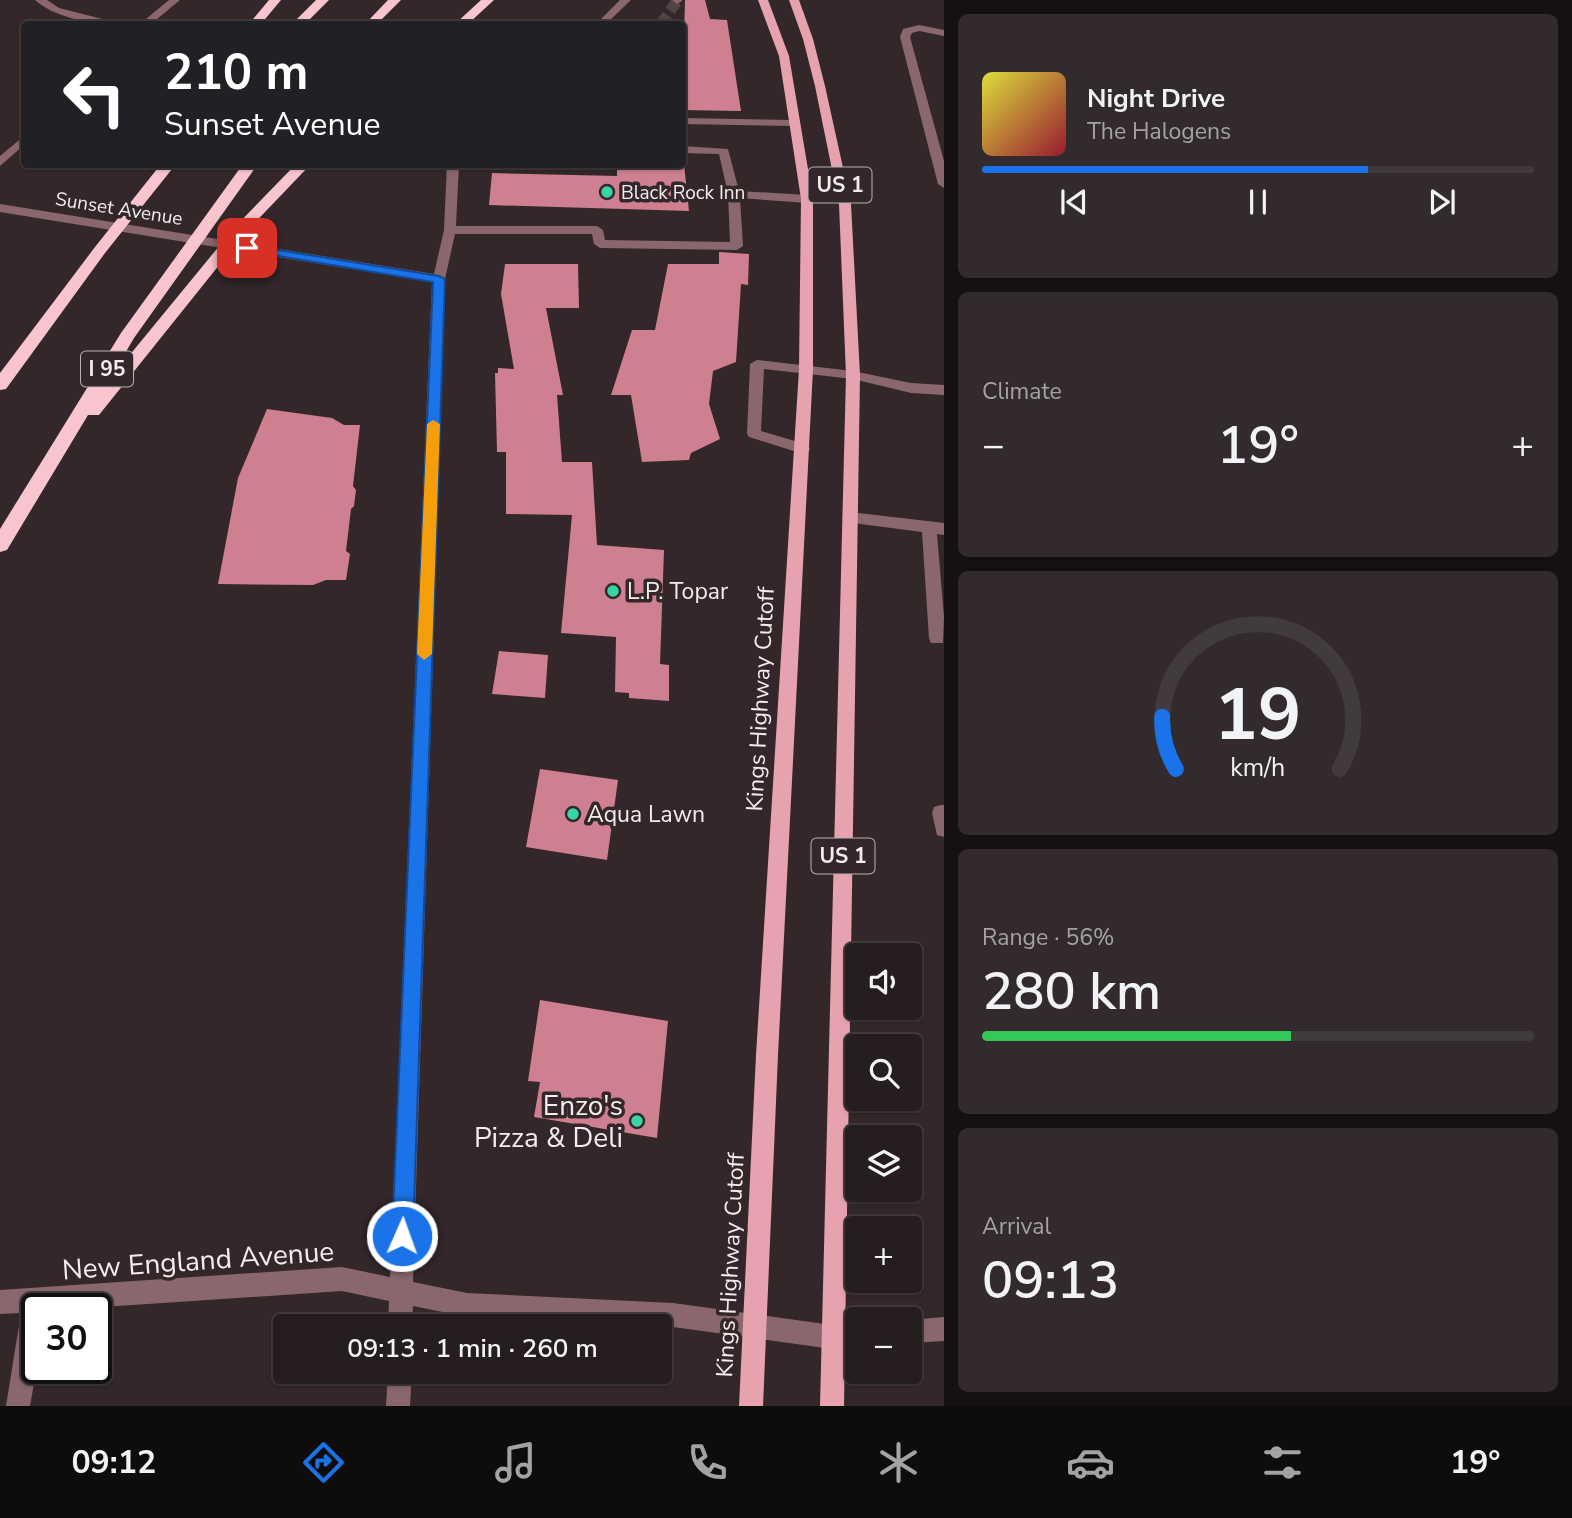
<!DOCTYPE html>
<meta charset="utf-8">
<style>
:root{--surface:#261d1f;--page:#322a2c;--text:#f1f3f6;--muted:#a4a2a4;--line:#423b3d;--accent:#1a73e8}
body{margin:0;font-family:"Nunito Sans",sans-serif;background:var(--page);color:var(--text);height:100vh;display:flex;flex-direction:column;font-size:26px;white-space:nowrap}
*{box-sizing:border-box;margin:0}
p{font-size:23px;color:var(--muted)}
.icon{flex:none;width:38px;height:38px;fill:none;stroke:currentColor;stroke-width:2;stroke-linecap:round;stroke-linejoin:round}
.map{position:relative;flex:1;overflow:hidden}
.drawer{display:flex;flex-direction:column;gap:14px;padding:14px;background:#151011;width:628px}
.drawer>*{flex:none}
.hud{position:absolute;left:21px;top:21px;width:665px;height:147px;border-radius:7px;box-shadow:0 2px 5px #0004,0 0 0 2px var(--line);background:#202124;color:#fff;overflow:hidden}
.controls{position:absolute;left:845px;top:943px;display:grid;gap:14px}
.controls a{display:grid;place-items:center;width:77px;height:77px;border-radius:7px;background:var(--surface);box-shadow:0 2px 5px #0004,0 0 0 2px var(--line);font-size:35px}
.speed{position:absolute;left:21px;top:1293px;display:flex;gap:14px;font-size:35px;font-weight:700;text-align:center}
.speed>*{display:grid;place-content:center;width:91px;height:91px;border-radius:50%;background:var(--surface);box-shadow:0 2px 5px #0004,0 0 0 2px var(--line);line-height:1}
.speed .limit{border:4px solid #111;border-radius:10px;background:#fff;color:#111}
.pin{position:absolute;display:grid;place-items:center;width:60px;height:60px;color:#fff;margin:-30px;border-radius:14px;box-shadow:0 4px 10px #0006}
.me{position:absolute;width:77px;margin:-38px;rotate:2deg;stroke-linejoin:round;filter:drop-shadow(0 0 5px #0008)}
.turn{display:flex;align-items:center;gap:24px;height:147px;padding:0 28px;font-size:32px}
.turn .icon{width:91px;height:91px;stroke-width:2.5}
.turn b{display:block;font-size:49px;line-height:60px}
.big{font-size:52px;font-weight:600;line-height:1.1}
.drawer .widget{flex:1;display:flex;flex-direction:column;justify-content:center;gap:10px;min-width:0;padding:0 24px;border-radius:10px;background:var(--page)}
.drawer .dial{align-items:center;gap:0}
.dial svg{height:182px;overflow:visible;fill:none;stroke:var(--line);stroke-width:7;stroke-linecap:round;text-anchor:middle}
.dial text{fill:var(--text);stroke:none}
.song{display:flex;align-items:center;gap:21px}
.cover{width:84px;height:84px;border-radius:10px;background:linear-gradient(135deg,hsl(60 70% 55%),hsl(350 70% 35%))}
.played{height:7px;border-radius:4px;background:linear-gradient(90deg,var(--accent) 70%,var(--line) 70%)}
.keys{display:flex;justify-content:space-around;direction:ltr}
.heat{display:flex;justify-content:space-between;align-items:center;font-size:38px;direction:ltr}
.charge{height:10px;border-radius:5px;background:linear-gradient(90deg,#34c759 56%,var(--line) 0)}
.trip{position:absolute;left:273px;top:1314px;width:399px;height:70px;border-radius:7px;background:var(--surface);box-shadow:0 2px 5px #0004,0 0 0 2px var(--line);font-weight:600;line-height:70px;text-align:center}
.dock{display:flex;height:112px;justify-content:space-around;align-items:center;background:#0f0c0c;color:var(--muted)}
.dock .icon{width:49px;height:49px}
.dock .current{color:var(--accent)}
.dock b{font-size:32px;color:var(--text)}
main{display:flex;flex:1;min-height:0}
.map>svg:first-child{display:block}
.building{fill:#ce7f90}
.lines{fill:none;stroke-linecap:round;stroke-linejoin:round}
.minor-tunnel{stroke:#504546;stroke-width:11;stroke-dasharray:11 5;stroke-linecap:butt}
.minor{fill:#89676d;fill-rule:evenodd}
.major{fill:#e7a2b0;fill-rule:evenodd}
.highway{fill:#f8c5ce;fill-rule:evenodd}
.route{fill:#1a73e8;stroke:#114b97;stroke-width:2}
.slow{fill:#f59e0b}
.poi-dot{fill:#37d4a6;stroke:#332729;stroke-width:2.5}
.labels{text-anchor:middle;stroke-width:7;stroke-linejoin:round;paint-order:stroke}
.far-poi-label{font-size:19px;fill:#f4eced;stroke:#332729;text-anchor:start}
.far-street-label{font-size:19px;fill:#f4eced;stroke:#332729}
.shield{fill:#332729;stroke:#bab1b2;stroke-width:2}
.shield-label{font-size:21px;font-weight:bold;fill:#f4eced}
.poi-label{font-size:23px;fill:#f4eced;stroke:#332729;text-anchor:start}
.street-label{font-size:23px;fill:#f4eced;stroke:#332729}
.near-poi-label{font-size:28px;fill:#f4eced;stroke:#332729;text-anchor:end}
.near-street-label{font-size:28px;fill:#f4eced;stroke:#332729}
</style>
<main>
<div class="map">
<svg width="944" height="1406" viewBox="0 0 944 1406">
<rect width="100%" height="100%" fill="#332729"/>
<!-- building -->
<g class="building">
<polygon points="685,0 705,0 710,19 727,20 741,111 682,110"/>
<polygon points="617,164 684,164 689,211 489,205 492,173 617,176"/>
<polygon points="719,252 749,254 748,285 741,284 736,362 713,371 709,404 720,439 691,453 689,460 642,462 631,395 611,395 632,330 655,330 668,264 719,264"/>
<polygon points="505,264 578,264 579,308 546,308 563,395 557,395 562,462 592,462 597,545 664,550 660,664 669,665 669,701 629,698 629,693 615,692 616,637 561,633 572,515 506,514 506,452 497,452 495,373 498,373 498,368 514,369 501,294"/>
<polygon points="267,409 332,418 344,425 360,425 353,486 356,490 354,506 351,509 346,551 350,554 346,580 326,580 313,585 218,584 238,478"/>
<polygon points="499,651 548,655 545,698 492,694"/>
<polygon points="540,769 618,780 607,860 526,847"/>
<polygon points="540,1000 668,1021 657,1138 534,1117 540,1082 528,1081"/>
</g>
<g class="lines">
<!-- minor-tunnel -->
<polyline class="minor-tunnel" points="661,24 677,1"/>
<!-- minor -->
<g class="minor">
<path d="M35,0H47L59,8L122,24C96,26 55,18 35,0Z"/>
<polygon points="169,0 180,0 151,24 140,24"/>
<polygon points="620,0 631,0 606,24 596,24"/>
<polygon points="672,0 682,0 682,1 677,4"/>
<polygon points="919,25 944,30 944,36 919,31 912,33 910,37 944,161 944,188 938,184 900,37 903,29"/>
<polygon points="682,118 794,120 800,123 794,126 682,124"/>
<polygon points="24,136 24,145 0,166 0,156"/>
<polygon points="682,146 728,149 739,191 807,195 813,199 807,203 740,198 743,246 737,250 600,248 594,244 592,234 455,234 445,279 413,1282 467,1293 673,1303 832,1325 858,1323 858,1347 832,1349 673,1327 467,1317 413,1306 412,1326 388,1326 389,1301 342,1291 73,1309 37,1309 37,1366 30,1406 6,1406 21,1313 0,1314 0,1290 342,1267 390,1277 432,282 0,212 0,204 434,274 444,230 447,164 459,164 456,226 597,226 603,230 605,240 730,242 728,194 719,154 682,153"/>
<polygon points="757,360 853,371 911,383 944,385 944,395 911,393 853,379 764,369 761,431 808,445 810,449 808,453 803,454 749,437 747,434 750,364"/>
<polygon points="850,512 944,523 944,535 937,534 944,617 943,643 931,643 929,638 922,532 845,522 842,518"/>
<polygon points="941,805 944,805 944,837 937,835 932,813 934,807"/>
<polygon points="944,1317 944,1341 910,1343 909,1320"/>
<polygon points="388,1372 412,1372 410,1406 386,1406"/>
</g>
<!-- major -->
<g class="major">
<polygon points="758,0 768,0 789,56 813,199 813,369 778,1055 763,1406 739,1406 756,1055 799,369 801,199 779,56"/>
<polygon points="789,0 799,0 813,39 825,86 851,204 860,375 844,1406 820,1406 846,375 839,204 815,86 803,39"/>
</g>
<!-- highway -->
<g class="highway">
<polygon points="269,0 281,0 261,24 249,24"/>
<polygon points="316,0 329,0 305,24 292,24"/>
<polygon points="388,0 401,0 377,24 365,24"/>
<polygon points="481,0 494,0 468,24 455,24"/>
<polygon points="161,164 176,164 105,253 6,389 0,390 0,373 95,247"/>
<polygon points="243,164 258,164 134,338 110,379 234,228 296,164 311,164 244,234 99,415 88,415 7,550 0,552 0,529 121,333"/>
</g>
</g>
<!-- route -->
<polygon class="route" points="247,245 439,276 445,279 413,1236 410,1243 402,1246 395,1243 392,1236 433,282 243,250 241,248"/>
<!-- slow -->
<polygon class="slow" points="433,420 440,424 432,654 424,660 417,654 427,424"/>
<!-- markers -->
<g class="poi-dot">
<circle cx="607" cy="192" r="7"/>
<circle cx="613" cy="591" r="7"/>
<circle cx="573" cy="814" r="7"/>
<circle cx="637" cy="1121" r="7"/>
</g>
<g class="labels">
<!-- far-poi labels -->
<g class="far-poi-label">
<text x="621" y="199">Black Rock Inn</text>
</g>
<!-- far-street labels -->
<g class="far-street-label">
<text transform="translate(119 208) rotate(9)" y="7">Sunset Avenue</text>
</g>
<!-- shield labels -->
<g class="shield">
<rect x="808.5" y="167.5" width="63" height="35" rx="5"/>
<rect x="81" y="351.5" width="52" height="35" rx="5"/>
<rect x="811.5" y="838.5" width="63" height="35" rx="5"/>
</g>
<g class="shield-label">
<text x="840" y="192">US 1</text>
<text x="107" y="376">I 95</text>
<text x="843" y="863">US 1</text>
</g>
<!-- poi labels -->
<g class="poi-label">
<text x="627" y="599">L.P. Topar</text>
<text x="587" y="822">Aqua Lawn</text>
</g>
<!-- street labels -->
<g class="street-label">
<text transform="translate(760 699) rotate(-87)" y="8">Kings Highway Cutoff</text>
<text transform="translate(730 1265) rotate(-87)" y="8">Kings Highway Cutoff</text>
</g>
<!-- near-poi labels -->
<g class="near-poi-label">
<text x="623" y="1115">Enzo's<tspan x="623" dy="32">Pizza &amp; Deli</tspan></text>
</g>
<!-- near-street labels -->
<g class="near-street-label">
<text transform="translate(198 1260) rotate(-4)" y="10">New England Avenue</text>
</g>
</g>
</svg>
<div class="controls">
<a><svg class="icon" aria-label="sound" viewBox="0 0 24 24"><path d="M4 9h4l5-4v14l-5-4H4zM17 9q2 3 0 6"/></svg></a>
<a><svg class="icon" aria-label="search" viewBox="0 0 24 24"><circle cx="10" cy="10" r="6"/><path d="M15 15l6 6"/></svg></a>
<a><svg class="icon" aria-label="layers" viewBox="0 0 24 24"><path d="M12 4l9 5-9 5-9-5zM3 14l9 5 9-5"/></svg></a>
<a>+</a>
<a>−</a>
</div>
<div class="speed"><div class="limit">30</div></div>
<div class="pin" style="left:247px;top:248px;background:#d93025"><svg class="icon" aria-label="arrive" viewBox="0 0 24 24"><path d="M6 21V4h12l-3 4 3 4H6"/></svg></div>
<svg class="me" style="left:402px;top:1236px" viewBox="-20 -20 40 40"><circle r="17" fill="#1a73e8" stroke="#fff" stroke-width="3"/><path d="M0-11L8 9 0 5-8 9z" fill="#fff"/></svg>
<div class="trip">09:13 · 1 min · 260 m</div>
<div class="hud">
<div class="turn"><svg class="icon" aria-label="left" viewBox="0 0 24 24"><path d="M17 20v-9H6M10 6l-5 5 5 5"/></svg><div><b>210 m</b>Sunset Avenue</div></div>
</div>
</div>
<section class="drawer">
<div class="widget">
<div class="song"><i class="cover"></i><div><b>Night Drive</b><p>The Halogens</p></div></div>
<div class="played"></div>
<div class="keys"><svg class="icon" aria-label="previous" viewBox="0 0 24 24"><path d="M18 5L8 12l10 7zM5 5v14"/></svg><svg class="icon" aria-label="pause" viewBox="0 0 24 24"><path d="M8 5v14M16 5v14"/></svg><svg class="icon" aria-label="next" viewBox="0 0 24 24"><path d="M6 5l10 7-10 7zM19 5v14"/></svg></div>
</div>
<div class="widget"><p>Climate</p>
<div class="heat"><a>−</a><b class="big">19°</b><a>+</a></div>
</div>
<div class="widget dial"><svg viewBox="0 0 100 80">
<path d="M14 69A42 42 0 1 1 86 69"/>
<path d="M14 69A42 42 0 0 1 8 46" stroke="#1a73e8"/>
<text x="50" y="56" font-size="32" font-weight="700">19</text>
<text x="50" y="72" font-size="11">km/h</text>
</svg></div>
<div class="widget"><p>Range · 56%</p><b class="big">280 km</b><div class="charge"></div></div>
<div class="widget"><p>Arrival</p><b class="big">09:13</b></div>
</section>
</main>
<nav class="dock">
<b>09:12</b>
<svg class="icon current" aria-label="directions" viewBox="0 0 24 24"><path d="M12 3l9 9-9 9-9-9zM9 14v-3h6M13 9l2 2-2 2"/></svg>
<svg class="icon" aria-label="music" viewBox="0 0 24 24"><path d="M9 18V5l10-2v13"/><circle cx="6" cy="18" r="3"/><circle cx="16" cy="16" r="3"/></svg>
<svg class="icon" aria-label="phone" viewBox="0 0 24 24"><path d="M5 4h4l2 5-3 2q2 4 5 5l2-3 5 2v4C11 20 4 13 5 4z"/></svg>
<svg class="icon" aria-label="climate" viewBox="0 0 24 24"><path d="M12 3v18M4 7l16 10M4 17L20 7"/></svg>
<svg class="icon" aria-label="car" viewBox="0 0 24 24"><path d="M5 17H2v-5l4-1 3-4h7l3 4 3 1v5h-3M9 17h6M6 11h13"/><circle cx="7" cy="17" r="2"/><circle cx="17" cy="17" r="2"/></svg>
<svg class="icon" aria-label="filters" viewBox="0 0 24 24"><path d="M4 7h16M4 17h16"/><circle cx="9" cy="7" r="2"/><circle cx="15" cy="17" r="2"/></svg>
<b>19°</b>
</nav>
